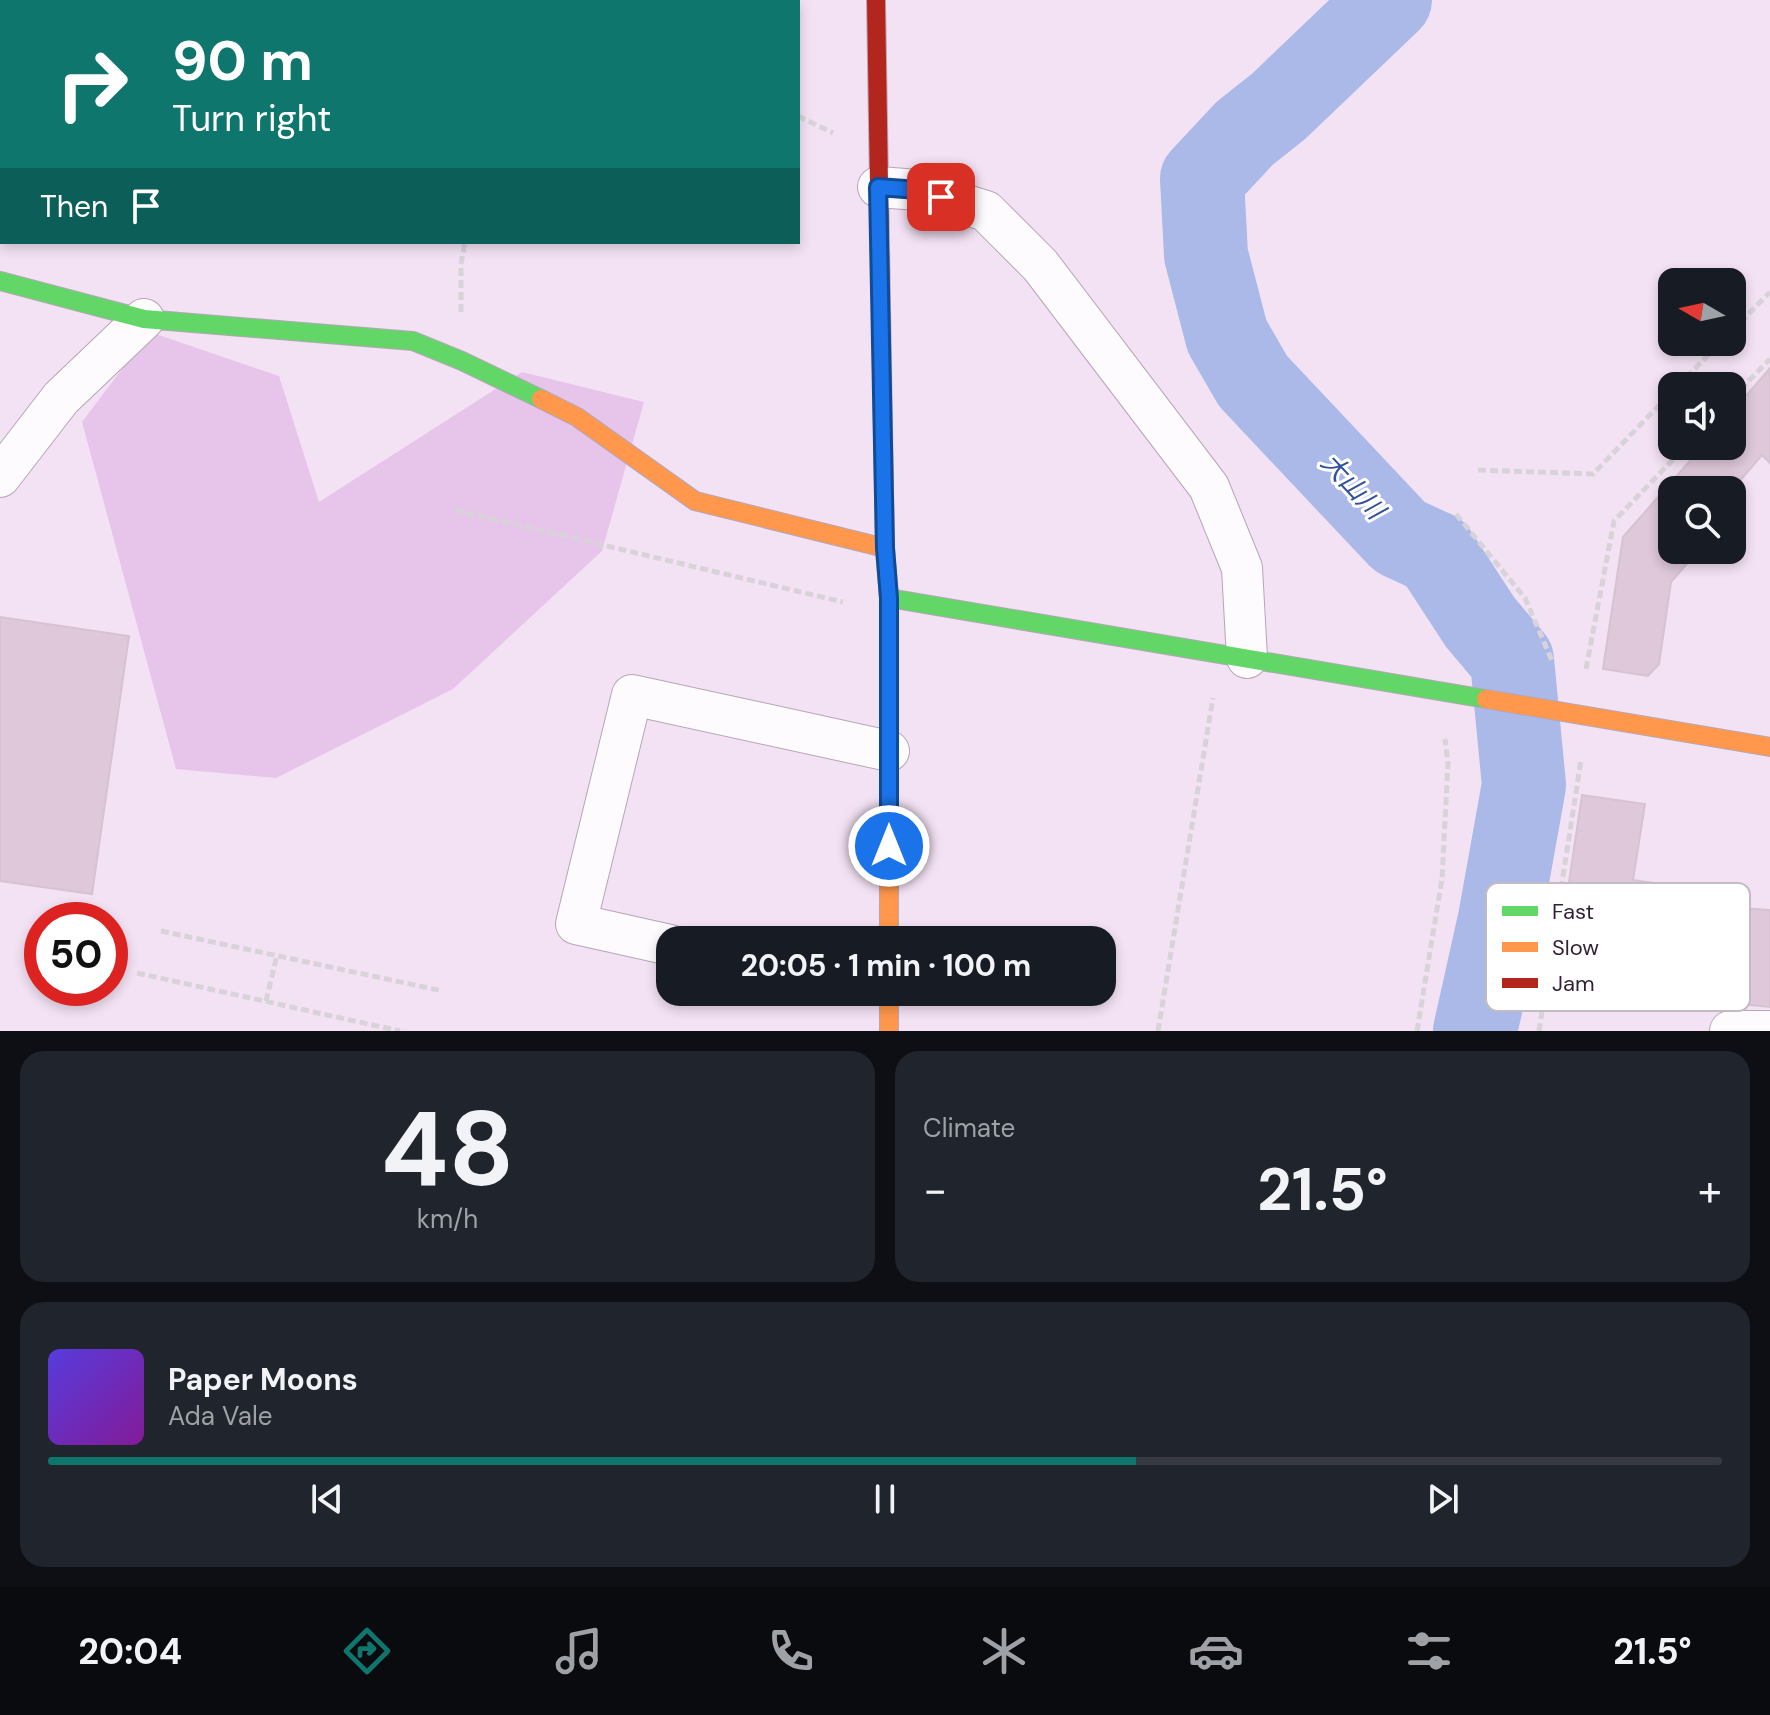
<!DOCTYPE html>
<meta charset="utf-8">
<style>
:root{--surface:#171b24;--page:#20242c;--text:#f1f3f6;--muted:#9ea1a6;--line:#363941;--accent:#0f766e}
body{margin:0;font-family:"DM Sans","Noto Sans JP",sans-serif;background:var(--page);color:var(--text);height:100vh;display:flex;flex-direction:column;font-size:30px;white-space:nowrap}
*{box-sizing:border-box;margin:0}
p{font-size:26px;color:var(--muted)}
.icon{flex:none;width:44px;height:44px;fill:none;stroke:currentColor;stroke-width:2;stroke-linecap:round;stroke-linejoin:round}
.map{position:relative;height:1031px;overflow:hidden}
.sheet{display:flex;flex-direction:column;gap:20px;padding:20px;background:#0d0f14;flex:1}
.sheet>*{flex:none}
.top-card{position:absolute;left:0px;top:0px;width:800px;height:244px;box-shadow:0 4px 12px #0003;background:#0f766e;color:#fff;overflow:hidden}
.needle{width:52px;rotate:279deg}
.tools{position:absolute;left:1658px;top:268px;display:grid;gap:16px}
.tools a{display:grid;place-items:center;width:88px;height:88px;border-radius:16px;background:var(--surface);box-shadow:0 4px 12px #0003;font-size:40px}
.speed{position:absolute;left:24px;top:902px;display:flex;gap:16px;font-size:40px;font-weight:700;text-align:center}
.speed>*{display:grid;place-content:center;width:104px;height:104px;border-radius:50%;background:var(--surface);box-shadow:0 4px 12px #0003;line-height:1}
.speed .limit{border:12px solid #d22;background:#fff;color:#111}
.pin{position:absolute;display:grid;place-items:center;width:68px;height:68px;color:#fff;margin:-34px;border-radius:16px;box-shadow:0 4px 12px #0006}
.me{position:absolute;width:88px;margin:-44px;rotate:0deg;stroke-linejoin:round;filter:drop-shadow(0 0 6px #0008)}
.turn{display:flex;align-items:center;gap:28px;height:168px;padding:0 40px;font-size:36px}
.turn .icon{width:104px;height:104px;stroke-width:2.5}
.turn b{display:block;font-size:56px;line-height:68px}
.then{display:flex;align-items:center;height:76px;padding:0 40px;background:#0003;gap:16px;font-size:30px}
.big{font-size:60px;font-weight:700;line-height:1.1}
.sheet .tile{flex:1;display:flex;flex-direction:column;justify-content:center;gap:12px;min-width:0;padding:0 28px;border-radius:24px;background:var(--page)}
.sheet .dial{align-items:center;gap:0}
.dial b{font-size:104px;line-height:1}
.song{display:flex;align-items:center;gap:24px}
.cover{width:96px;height:96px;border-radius:12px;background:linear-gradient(135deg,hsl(250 70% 55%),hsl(290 70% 35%))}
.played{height:8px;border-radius:4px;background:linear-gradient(90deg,var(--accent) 65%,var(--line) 65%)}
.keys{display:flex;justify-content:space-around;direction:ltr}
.heat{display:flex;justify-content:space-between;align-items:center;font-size:44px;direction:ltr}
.sheet .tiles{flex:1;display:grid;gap:20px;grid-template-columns:1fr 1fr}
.tile:last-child{grid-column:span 2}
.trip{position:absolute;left:656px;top:926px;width:460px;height:80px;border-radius:24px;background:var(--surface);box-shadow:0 4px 12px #0003;font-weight:700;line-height:80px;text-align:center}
.tabs{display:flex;height:128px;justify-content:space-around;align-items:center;background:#090b0e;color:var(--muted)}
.tabs .icon{width:56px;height:56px}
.tabs .selected{color:var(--accent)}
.tabs b{font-size:36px;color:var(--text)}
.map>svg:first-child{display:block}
.green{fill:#e7c5ea}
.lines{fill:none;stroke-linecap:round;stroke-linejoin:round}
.river{stroke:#aab9e8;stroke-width:84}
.building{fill:#dec8d9;stroke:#d6c2d1;stroke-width:2}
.street-casing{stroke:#b6a6b7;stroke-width:42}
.fast-casing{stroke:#b6a6b7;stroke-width:20}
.slow-casing{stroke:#b6a6b7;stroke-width:20}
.jam-casing{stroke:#b6a6b7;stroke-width:20}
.path{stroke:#d8d3d8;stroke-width:5;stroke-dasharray:8 4;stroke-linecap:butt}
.street{stroke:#fdfbfd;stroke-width:40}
.fast{stroke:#63d668;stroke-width:18}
.slow{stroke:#ff974d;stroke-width:18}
.jam{stroke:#b3261e;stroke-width:18}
.route-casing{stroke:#114b97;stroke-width:20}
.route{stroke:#1a73e8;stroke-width:14}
.labels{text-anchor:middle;stroke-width:6;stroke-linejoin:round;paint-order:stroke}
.water-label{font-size:26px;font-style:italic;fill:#315199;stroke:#fff}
.key{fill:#fff;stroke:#c2bcc2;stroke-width:2}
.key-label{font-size:22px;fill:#331f35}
</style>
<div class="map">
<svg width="1770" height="1031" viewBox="0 0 1770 1031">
<rect width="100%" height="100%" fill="#f3e2f4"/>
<!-- green -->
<polygon class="green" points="150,332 279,376 319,502 522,372 644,402 602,551 453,689 276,778 176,769 82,422"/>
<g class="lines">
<!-- river -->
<polyline class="river" points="1390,0 1279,106 1245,133 1202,179 1206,255 1227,336 1253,381 1400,537 1435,553 1480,622 1512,660 1524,785 1500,919 1475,1031"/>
</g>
<!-- building -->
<g class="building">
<polygon points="1770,368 1770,463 1762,455 1732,490 1672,490 1672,550 1699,550 1671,582 1659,664 1648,676 1603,669 1623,537 1703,446 1732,446 1732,412"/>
<polygon points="0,617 129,636 92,894 0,881"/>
<polygon points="1582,795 1645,804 1633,880 1689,888 1672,1001 1554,983"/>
<polygon points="1710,906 1770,910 1770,1007 1693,999"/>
</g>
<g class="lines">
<defs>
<g id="street">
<polyline points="878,187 918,190 986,211 1040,265 1209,487 1242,568 1247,658"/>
<polyline points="0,477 61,398 144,319"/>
<polyline points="670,945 576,924 632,695 889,751"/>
<polyline points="1730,1031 1770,1031"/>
</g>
<g id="fast">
<polyline points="0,281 144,319 413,341 462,361 541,399"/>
<polyline points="889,598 1486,699"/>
</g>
<g id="slow">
<polyline points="541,399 577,417 695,501 885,548"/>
<polyline points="884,491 885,548 889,598 889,940"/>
<polyline points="1486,699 1770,747"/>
<polyline points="889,992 889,1031"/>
</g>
<polyline id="jam" points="876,0 884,491"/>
</defs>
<!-- street casing -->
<use href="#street" class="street-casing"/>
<!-- fast casing -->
<use href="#fast" class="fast-casing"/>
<!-- slow casing -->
<use href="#slow" class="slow-casing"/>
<!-- jam casing -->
<use href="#jam" class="jam-casing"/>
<!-- path -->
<g class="path">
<polyline points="734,0 734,2"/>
<polyline points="798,116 833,133"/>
<polyline points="461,312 461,264 465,242"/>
<polyline points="1732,331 1770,292"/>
<polyline points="1678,386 1721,342"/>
<polyline points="1732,398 1770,359"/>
<polyline points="1478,470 1593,474 1672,392"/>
<polyline points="455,510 843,602"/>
<polyline points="1456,514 1525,598 1553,663"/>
<polyline points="1586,669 1614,521 1686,446"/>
<polyline points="161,931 443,991"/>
<polyline points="137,973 400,1031"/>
<polyline points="266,1001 277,955"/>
<polyline points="1158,1031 1213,698"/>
<polyline points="1417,1031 1442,879 1448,763 1445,739"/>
<polyline points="1539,1031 1581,760"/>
</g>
<!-- street -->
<use href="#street" class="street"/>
<!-- fast -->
<use href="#fast" class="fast"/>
<!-- slow -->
<use href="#slow" class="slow"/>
<!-- jam -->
<use href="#jam" class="jam"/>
</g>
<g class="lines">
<defs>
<polyline id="route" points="889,846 889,598 885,548 878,187 918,190 941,197"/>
</defs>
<!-- route casing -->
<use href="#route" class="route-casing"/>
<!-- route -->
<use href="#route" class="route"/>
</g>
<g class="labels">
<!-- water labels -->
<g class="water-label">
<text transform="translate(1353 486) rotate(47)" y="9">大山川</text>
</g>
</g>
<!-- legend -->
<rect x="1486" y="883" width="264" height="128" rx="12" class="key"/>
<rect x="1502" y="906" width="36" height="10" fill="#63d668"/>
<rect x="1502" y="942" width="36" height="10" fill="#ff974d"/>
<rect x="1502" y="978" width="36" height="10" fill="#b3261e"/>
<g class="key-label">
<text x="1552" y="919">Fast</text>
<text x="1552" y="955">Slow</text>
<text x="1552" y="991">Jam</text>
</g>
</svg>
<div class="tools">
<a><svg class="needle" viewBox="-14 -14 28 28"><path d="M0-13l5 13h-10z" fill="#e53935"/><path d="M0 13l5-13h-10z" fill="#9ea1a6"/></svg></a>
<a><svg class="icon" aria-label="sound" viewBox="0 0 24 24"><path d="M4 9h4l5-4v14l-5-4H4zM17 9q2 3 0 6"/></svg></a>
<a><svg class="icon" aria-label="search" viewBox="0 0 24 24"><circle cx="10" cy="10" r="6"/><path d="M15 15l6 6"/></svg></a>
</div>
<div class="speed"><div class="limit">50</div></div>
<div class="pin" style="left:941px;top:197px;background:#d93025"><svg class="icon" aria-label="arrive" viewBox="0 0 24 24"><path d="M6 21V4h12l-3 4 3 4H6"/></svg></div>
<svg class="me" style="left:889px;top:846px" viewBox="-20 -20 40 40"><circle r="17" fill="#1a73e8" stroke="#fff" stroke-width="3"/><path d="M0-11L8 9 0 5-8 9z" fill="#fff"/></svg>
<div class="trip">20:05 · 1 min · 100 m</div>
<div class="top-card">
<div class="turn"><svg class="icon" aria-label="right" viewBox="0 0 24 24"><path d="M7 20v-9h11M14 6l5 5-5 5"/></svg><div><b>90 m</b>Turn right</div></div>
<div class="then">Then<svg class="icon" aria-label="arrive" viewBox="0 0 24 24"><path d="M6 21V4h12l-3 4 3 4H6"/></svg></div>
</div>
</div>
<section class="sheet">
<div class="tiles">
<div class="tile dial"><b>48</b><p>km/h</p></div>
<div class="tile"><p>Climate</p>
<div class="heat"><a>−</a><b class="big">21.5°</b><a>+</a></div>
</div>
<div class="tile">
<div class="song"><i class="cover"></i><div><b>Paper Moons</b><p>Ada Vale</p></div></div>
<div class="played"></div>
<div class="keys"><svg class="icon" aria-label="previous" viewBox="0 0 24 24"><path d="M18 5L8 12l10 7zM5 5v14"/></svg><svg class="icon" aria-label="pause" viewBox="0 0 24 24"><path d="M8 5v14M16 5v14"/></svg><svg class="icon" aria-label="next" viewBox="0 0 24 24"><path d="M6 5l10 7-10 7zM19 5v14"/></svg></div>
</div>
</div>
</section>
<nav class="tabs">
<b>20:04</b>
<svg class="icon selected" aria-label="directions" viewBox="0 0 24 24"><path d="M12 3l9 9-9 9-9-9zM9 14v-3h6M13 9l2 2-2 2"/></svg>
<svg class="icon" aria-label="music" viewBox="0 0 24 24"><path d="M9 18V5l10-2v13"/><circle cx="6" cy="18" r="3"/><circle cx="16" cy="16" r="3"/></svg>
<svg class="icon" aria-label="phone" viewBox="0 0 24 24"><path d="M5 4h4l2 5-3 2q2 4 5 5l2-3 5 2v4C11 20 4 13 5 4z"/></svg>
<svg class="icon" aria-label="climate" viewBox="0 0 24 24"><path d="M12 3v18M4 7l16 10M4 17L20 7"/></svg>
<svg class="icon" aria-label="car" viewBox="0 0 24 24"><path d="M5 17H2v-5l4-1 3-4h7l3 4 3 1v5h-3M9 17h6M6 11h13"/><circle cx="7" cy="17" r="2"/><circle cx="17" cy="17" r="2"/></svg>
<svg class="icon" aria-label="filters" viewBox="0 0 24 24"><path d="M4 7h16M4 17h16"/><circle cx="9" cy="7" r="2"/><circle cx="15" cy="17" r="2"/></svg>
<b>21.5°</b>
</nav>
